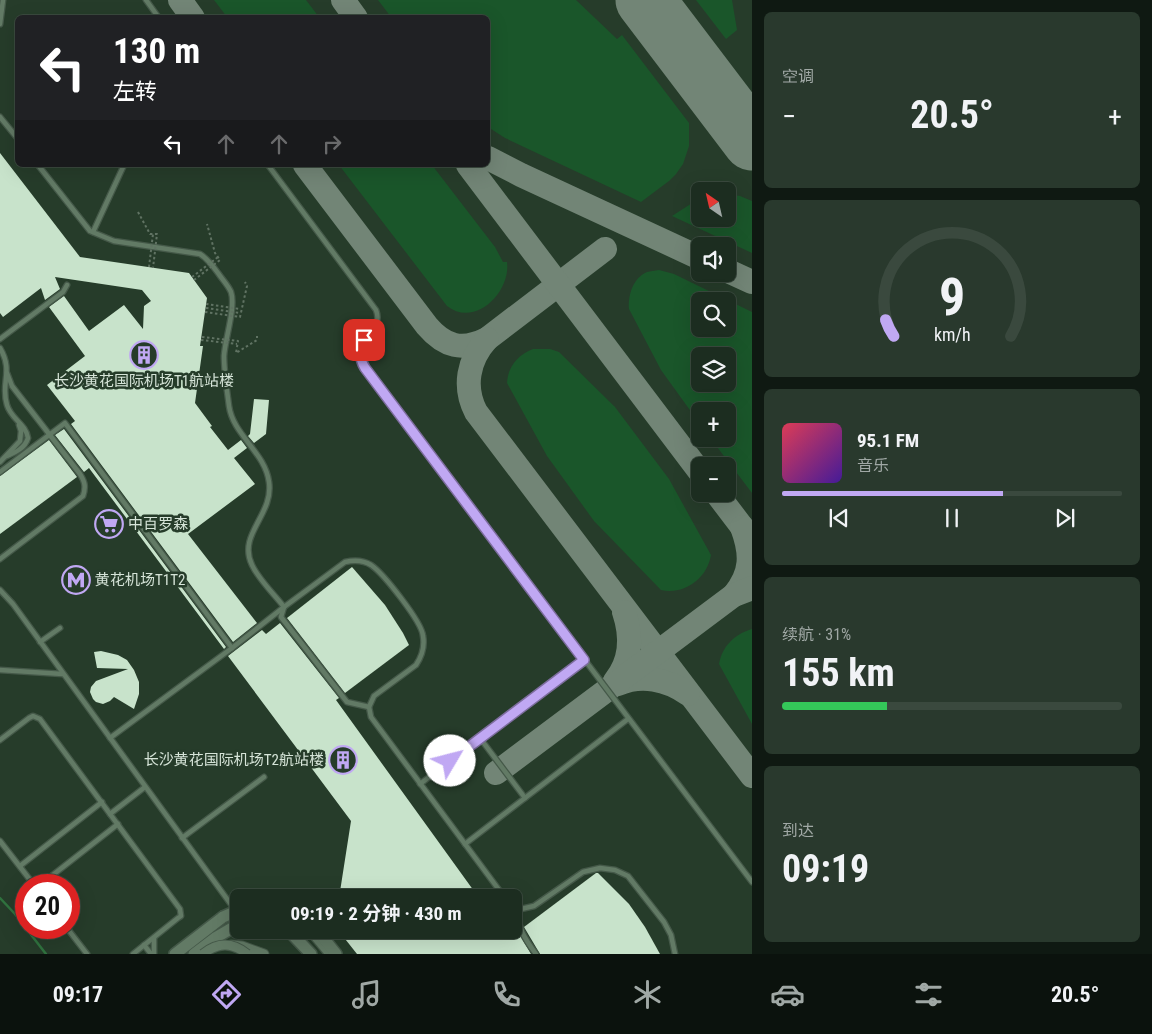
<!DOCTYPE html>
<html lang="zh">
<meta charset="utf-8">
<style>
:root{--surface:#1c2d20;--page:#29392d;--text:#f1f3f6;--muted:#a0a8a5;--line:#3a493e;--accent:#c0a8f3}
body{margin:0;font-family:"Roboto Condensed","Noto Sans SC",sans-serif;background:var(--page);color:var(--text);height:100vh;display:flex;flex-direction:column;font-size:19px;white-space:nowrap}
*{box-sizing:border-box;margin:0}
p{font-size:16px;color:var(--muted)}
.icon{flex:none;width:28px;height:28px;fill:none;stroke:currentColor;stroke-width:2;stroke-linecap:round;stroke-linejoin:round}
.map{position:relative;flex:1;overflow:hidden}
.side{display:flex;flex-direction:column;gap:12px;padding:12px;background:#0f1912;width:400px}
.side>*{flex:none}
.banner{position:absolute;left:15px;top:15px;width:475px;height:152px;border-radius:8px;box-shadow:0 5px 20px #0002,0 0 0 1px var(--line);background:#202124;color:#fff;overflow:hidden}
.needle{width:32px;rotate:326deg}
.controls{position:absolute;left:691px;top:182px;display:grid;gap:10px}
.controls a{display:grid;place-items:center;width:45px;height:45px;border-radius:8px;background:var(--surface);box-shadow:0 5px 20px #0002,0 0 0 1px var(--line);font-size:25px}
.speed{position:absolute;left:15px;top:874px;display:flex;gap:10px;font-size:25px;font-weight:700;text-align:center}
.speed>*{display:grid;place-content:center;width:65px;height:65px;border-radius:50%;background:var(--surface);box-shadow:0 5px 20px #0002,0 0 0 1px var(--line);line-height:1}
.speed .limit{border:8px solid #d22;background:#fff;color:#111}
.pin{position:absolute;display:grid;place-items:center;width:42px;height:42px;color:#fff;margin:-21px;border-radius:10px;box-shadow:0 2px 8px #0006}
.me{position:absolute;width:55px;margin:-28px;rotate:53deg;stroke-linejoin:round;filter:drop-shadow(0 0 4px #0008)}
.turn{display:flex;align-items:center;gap:18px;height:105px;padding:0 15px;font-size:22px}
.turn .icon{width:65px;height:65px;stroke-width:2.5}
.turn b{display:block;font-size:35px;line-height:42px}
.lanes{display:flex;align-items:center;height:48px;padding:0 15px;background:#0003;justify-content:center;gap:25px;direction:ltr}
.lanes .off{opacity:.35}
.big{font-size:38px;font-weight:700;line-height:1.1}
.side .card{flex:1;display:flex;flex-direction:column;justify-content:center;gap:8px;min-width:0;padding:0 18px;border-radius:8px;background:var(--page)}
.side .dial{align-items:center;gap:0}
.dial svg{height:130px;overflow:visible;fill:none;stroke:var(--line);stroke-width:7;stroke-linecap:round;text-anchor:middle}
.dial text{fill:var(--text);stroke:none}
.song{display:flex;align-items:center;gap:15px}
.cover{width:60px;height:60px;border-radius:8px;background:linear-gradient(135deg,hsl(350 70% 55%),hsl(260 70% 35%))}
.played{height:5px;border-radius:2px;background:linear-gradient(90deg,var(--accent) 65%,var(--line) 65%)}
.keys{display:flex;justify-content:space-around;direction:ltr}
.heat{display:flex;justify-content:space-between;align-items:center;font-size:28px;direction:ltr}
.charge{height:8px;border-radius:4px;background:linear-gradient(90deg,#34c759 31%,var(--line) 0)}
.trip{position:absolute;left:230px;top:889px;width:292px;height:50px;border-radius:8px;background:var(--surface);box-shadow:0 5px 20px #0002,0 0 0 1px var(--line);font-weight:700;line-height:50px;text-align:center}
.tab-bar{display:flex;height:80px;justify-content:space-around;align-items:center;background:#0b120d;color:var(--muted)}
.tab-bar .icon{width:35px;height:35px}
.tab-bar .selected{color:var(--accent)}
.tab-bar b{font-size:22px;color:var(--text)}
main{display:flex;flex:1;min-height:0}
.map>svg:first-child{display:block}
.grass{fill:#1a562a;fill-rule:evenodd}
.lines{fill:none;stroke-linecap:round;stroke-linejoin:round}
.stream{stroke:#30733f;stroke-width:2.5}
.taxiway{stroke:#728576;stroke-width:24}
.runway{stroke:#728576;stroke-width:59}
.building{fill:#c8e3cb}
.service-casing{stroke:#455949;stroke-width:7}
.minor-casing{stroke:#455949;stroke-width:11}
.tertiary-casing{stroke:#455949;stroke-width:14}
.service{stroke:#627a65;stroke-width:4.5}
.minor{stroke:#627a65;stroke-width:9}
.tertiary{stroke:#627a65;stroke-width:11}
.minor-bridge-casing{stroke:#455949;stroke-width:11;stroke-linecap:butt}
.tertiary-bridge-casing{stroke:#455949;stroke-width:14;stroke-linecap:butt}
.path-bridge{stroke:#607363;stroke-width:2;stroke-dasharray:2.5 2.5;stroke-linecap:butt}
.minor-bridge{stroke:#627a65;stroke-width:9}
.tertiary-bridge{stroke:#627a65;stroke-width:11}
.route-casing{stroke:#7d6d9e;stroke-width:12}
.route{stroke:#c0a8f3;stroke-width:9}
.labels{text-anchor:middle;stroke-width:5;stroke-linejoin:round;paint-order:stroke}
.poi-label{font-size:15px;fill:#d6e4d8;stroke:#263c2a;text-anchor:start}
</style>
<main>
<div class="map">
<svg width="752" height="954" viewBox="0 0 752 954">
<rect width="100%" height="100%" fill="#263c2a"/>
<!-- grass -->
<g class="grass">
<polygon points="214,0 306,0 319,17 227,17"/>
<polygon points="378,0 576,0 617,39 622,35 689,123 689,146 683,164 676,174 669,181 641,202 505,138 488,127 488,18 391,17"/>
<polygon points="696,0 732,0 737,30 726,39"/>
<path d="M339,165H432L495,247L503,262H507C511,292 475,328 447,306Z"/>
<polygon points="728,194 740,196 752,201 752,253 672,216 700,198 700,219 728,219"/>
<path d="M659,270L674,274L752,312V493L711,439H728V411H700V424L661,370L629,309C628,295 633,278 647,272C650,271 655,271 659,270ZM700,301H728V329H700ZM728,356V384H700V356Z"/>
<path d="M533,349H550L559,352L615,407L669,479L711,555C707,579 684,595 661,590L594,521L547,456L507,383C508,366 518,355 533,349Z"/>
<path d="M752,629V724L719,664C722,646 735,634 752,629Z"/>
</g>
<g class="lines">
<!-- stream -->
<polyline class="stream" points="0,898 15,914 46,954"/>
<!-- taxiway -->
<g class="taxiway">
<polyline points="180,0 193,18"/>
<polyline points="343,0 356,18"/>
<polyline points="633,0 685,54"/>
<polyline points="488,158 521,175 700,258"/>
<path d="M305,165L427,326C445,347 462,351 487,339L605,249"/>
<polyline points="468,165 700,472"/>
<polyline points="728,271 752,282"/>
<path d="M487,339C468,360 463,387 476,412L752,776"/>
<polyline points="717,494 752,540"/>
<path d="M734,595C752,573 752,554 742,527"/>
<path d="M615,681C632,660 632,636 624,612"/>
<path d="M618,684C641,674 667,679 688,694"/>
<polyline points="496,773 734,595 752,588"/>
</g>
<!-- runway -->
<polyline class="runway" points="645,0 752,141"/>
</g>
<!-- building -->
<g class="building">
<polygon points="0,153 80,257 189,273 207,298 200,346 203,346 195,403 212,426 210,427 228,450 241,440 247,448 234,458 255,484 188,534 257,623 233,642 71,424 75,421 47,385 85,356 49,307 64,296 89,331 124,305 143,329 144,306 151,301 142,290 55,277 60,289 45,300 41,288 3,317 0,313"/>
<polygon points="254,399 269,400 266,434 254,443 248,436 250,434"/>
<polygon points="64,429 226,647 224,649 89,468 84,472 55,435"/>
<polygon points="49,440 77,477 0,534 0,476"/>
<polygon points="352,567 385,605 403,633 409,645 345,693 287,618"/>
<polygon points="280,623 339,698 336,700 479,898 339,898 351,821 228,656 262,630 266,634"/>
<polygon points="101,651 118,655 127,660 134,670 139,682 139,694 134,709 114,697 110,701 103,704 96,702 93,699 90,692 91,687 96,681 128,669 97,668 94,652"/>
<polygon points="596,873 598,873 629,904 645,927 660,954 540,954 524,927"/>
<polygon points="338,930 502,930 509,939 518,932 531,954 357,954"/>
</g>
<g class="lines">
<defs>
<g id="service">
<polyline points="146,0 159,18"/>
<polyline points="0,24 3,0"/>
<polyline points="0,117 18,139"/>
<path d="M38,165L90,231L114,241L200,254C208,259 213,266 218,273C222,279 228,285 231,292C236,307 225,339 224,356C224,372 227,390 229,406C233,435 265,452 269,482C274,515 237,534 252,565C259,580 274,594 284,607L345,562C354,560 363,560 371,565C383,573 422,622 423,636C425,647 422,656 416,665L374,696L369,707L371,717L505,898"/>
<path d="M268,165L376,310C385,333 350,340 365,368L752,882"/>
<polyline points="93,232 124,165"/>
<polyline points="0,339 63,292 67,285"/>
<path d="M0,348C14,372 0,383 7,405C11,419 26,424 28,438C25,448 16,452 7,456"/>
<polyline points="0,462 20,441 21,431 19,425"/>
<polyline points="0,472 65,423 232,648 110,738"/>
<path d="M0,559L83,496C86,487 85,482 80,474L12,386L7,373"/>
<polyline points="0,590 13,604 235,910 237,917 237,921"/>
<polyline points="284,607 281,617 347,702 369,707"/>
<polyline points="40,642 60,628"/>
<polyline points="232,648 284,607"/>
<polyline points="0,670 63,674"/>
<polyline points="480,738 525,798"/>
<polyline points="0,740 29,718 33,716 40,719 180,909 181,916 178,918 133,954"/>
<polyline points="420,784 584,660"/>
<polyline points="110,814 145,787"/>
<polyline points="182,838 264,777"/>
<polyline points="0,841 34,885"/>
<polyline points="465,844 628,719"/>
<polyline points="20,866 102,802"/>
<polyline points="40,885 118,824"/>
<polyline points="514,907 521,909 534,906 583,872 600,868 615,870 628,876 664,922 671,935 675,954"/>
<path d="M516,909C519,929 524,938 536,954"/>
<polyline points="67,928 87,954"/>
<polyline points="307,930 327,954"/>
<polyline points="154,938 154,954"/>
<polyline points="144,945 151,954"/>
</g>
<polyline id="minor" points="231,945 242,946 264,954"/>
<g id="tertiary">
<polyline points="286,930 292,934 311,954"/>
<polyline points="317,930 336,954"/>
<polyline points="175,954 223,917"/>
<polyline points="194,954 215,938 239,924"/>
</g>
</defs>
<!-- service casing -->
<use href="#service" class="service-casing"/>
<!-- minor casing -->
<use href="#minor" class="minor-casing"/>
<!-- tertiary casing -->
<use href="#tertiary" class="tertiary-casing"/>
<!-- service -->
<use href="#service" class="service"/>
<!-- minor -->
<use href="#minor" class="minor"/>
<!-- tertiary -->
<use href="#tertiary" class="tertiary"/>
<defs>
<path id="minor-bridge" d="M203,954C218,942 232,942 247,954"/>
<polyline id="tertiary-bridge" points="223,917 239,910"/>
</defs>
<!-- minor-bridge casing -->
<use href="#minor-bridge" class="minor-bridge-casing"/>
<!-- tertiary-bridge casing -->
<use href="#tertiary-bridge" class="tertiary-bridge-casing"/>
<!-- path-bridge -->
<g class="path-bridge">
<polyline points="138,212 150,234 157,234 153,268"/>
<polyline points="149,267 153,234"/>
<polyline points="192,277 218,257"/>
<polyline points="194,280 220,260 215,253 207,224"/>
<polyline points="206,304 240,309"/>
<polyline points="206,308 240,313"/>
<polyline points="205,312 240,317 247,286 245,282"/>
<polyline points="202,337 238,341 236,353 257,340 257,336"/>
<polyline points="201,340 237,344"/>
</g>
<!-- minor-bridge -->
<use href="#minor-bridge" class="minor-bridge"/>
<!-- tertiary-bridge -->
<use href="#tertiary-bridge" class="tertiary-bridge"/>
</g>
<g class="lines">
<defs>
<path id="route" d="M364,340C359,350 359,358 365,368L584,660L450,761"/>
</defs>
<!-- route casing -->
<use href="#route" class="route-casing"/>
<!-- route -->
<use href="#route" class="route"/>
</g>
<!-- icons -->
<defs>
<symbol id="building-ring" viewBox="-11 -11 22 22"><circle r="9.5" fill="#263c2a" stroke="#c0a8f3" stroke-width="1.5"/><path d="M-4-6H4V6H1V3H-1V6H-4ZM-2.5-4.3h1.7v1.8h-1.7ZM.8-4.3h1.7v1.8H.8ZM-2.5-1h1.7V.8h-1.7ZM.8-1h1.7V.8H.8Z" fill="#c0a8f3"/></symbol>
<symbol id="supermarket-ring" viewBox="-11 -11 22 22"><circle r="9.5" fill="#263c2a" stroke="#c0a8f3" stroke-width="1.5"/><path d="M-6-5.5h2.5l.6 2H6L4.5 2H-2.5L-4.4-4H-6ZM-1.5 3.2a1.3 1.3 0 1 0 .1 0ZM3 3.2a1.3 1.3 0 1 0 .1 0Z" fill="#c0a8f3"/></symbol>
<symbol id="metro-ring" viewBox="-11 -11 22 22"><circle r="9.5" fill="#263c2a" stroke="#c0a8f3" stroke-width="1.5"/><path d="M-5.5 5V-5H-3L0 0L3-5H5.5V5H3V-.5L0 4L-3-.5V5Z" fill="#c0a8f3"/></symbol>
</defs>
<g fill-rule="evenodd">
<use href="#building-ring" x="128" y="339" width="32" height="32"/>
<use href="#supermarket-ring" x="93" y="508" width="32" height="32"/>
<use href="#metro-ring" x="60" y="564" width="32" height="32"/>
<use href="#building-ring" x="327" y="744" width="32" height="32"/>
</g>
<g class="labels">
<!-- poi labels -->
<g class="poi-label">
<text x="144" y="386" text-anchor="middle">长沙黄花国际机场T1航站楼</text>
<text x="128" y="529">中百罗森</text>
<text x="95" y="585">黄花机场T1T2</text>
<text x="324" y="765" text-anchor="end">长沙黄花国际机场T2航站楼</text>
</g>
</g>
</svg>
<div class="controls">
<a><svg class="needle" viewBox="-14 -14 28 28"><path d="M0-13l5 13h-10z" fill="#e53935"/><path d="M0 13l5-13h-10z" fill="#a0a8a5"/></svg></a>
<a><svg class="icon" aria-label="sound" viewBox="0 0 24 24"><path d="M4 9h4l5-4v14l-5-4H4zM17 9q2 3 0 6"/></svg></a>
<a><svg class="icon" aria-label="search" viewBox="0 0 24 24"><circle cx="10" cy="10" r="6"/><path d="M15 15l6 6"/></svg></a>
<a><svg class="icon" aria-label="layers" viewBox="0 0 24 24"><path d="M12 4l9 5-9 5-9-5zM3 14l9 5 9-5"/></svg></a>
<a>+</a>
<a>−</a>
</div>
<div class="speed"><div class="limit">20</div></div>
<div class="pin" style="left:364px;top:340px;background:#d93025"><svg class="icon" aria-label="arrive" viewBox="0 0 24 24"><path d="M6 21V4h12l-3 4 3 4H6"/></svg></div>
<svg class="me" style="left:450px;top:761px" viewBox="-20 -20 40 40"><circle r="19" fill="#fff"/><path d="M0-13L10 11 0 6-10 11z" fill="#c0a8f3"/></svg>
<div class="trip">09:19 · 2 分钟 · 430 m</div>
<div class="banner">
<div class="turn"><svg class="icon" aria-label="left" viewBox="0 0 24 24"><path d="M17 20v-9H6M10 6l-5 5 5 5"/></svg><div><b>130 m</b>左转</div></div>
<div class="lanes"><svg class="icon" aria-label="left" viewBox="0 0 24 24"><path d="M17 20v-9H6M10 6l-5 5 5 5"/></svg><svg class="icon off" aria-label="ahead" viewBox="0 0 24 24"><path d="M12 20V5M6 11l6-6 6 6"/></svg><svg class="icon off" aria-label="ahead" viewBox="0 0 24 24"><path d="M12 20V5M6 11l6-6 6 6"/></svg><svg class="icon off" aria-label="right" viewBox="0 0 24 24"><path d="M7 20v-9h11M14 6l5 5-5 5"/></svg></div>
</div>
</div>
<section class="side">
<div class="card"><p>空调</p>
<div class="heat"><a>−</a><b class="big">20.5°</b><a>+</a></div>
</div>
<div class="card dial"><svg viewBox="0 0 100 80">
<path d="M14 69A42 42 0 1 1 86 69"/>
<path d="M14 69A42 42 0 0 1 9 59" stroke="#c0a8f3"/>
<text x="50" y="56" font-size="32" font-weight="700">9</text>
<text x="50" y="72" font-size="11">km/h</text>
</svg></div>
<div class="card">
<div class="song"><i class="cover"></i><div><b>95.1 FM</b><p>音乐</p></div></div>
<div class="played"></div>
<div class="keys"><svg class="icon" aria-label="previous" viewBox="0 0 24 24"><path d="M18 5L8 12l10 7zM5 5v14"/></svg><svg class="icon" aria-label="pause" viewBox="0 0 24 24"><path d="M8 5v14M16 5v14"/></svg><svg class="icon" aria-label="next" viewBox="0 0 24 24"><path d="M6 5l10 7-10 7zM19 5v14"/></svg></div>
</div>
<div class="card"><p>续航 · 31%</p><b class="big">155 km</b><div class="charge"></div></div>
<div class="card"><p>到达</p><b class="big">09:19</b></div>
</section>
</main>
<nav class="tab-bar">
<b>09:17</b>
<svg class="icon selected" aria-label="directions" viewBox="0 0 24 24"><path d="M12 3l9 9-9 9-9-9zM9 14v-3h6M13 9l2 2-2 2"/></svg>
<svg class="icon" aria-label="music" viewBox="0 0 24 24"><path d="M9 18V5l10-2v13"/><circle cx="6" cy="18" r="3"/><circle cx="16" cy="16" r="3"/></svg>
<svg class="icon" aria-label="phone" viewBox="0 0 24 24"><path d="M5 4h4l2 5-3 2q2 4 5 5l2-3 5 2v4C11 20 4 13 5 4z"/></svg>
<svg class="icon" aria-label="climate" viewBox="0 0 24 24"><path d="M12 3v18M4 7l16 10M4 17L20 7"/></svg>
<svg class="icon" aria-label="car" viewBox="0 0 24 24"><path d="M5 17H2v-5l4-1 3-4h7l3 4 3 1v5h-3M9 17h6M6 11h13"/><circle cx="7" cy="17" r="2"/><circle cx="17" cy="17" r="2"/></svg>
<svg class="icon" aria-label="filters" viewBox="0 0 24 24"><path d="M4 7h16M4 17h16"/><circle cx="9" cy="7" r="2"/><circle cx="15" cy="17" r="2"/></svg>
<b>20.5°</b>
</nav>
